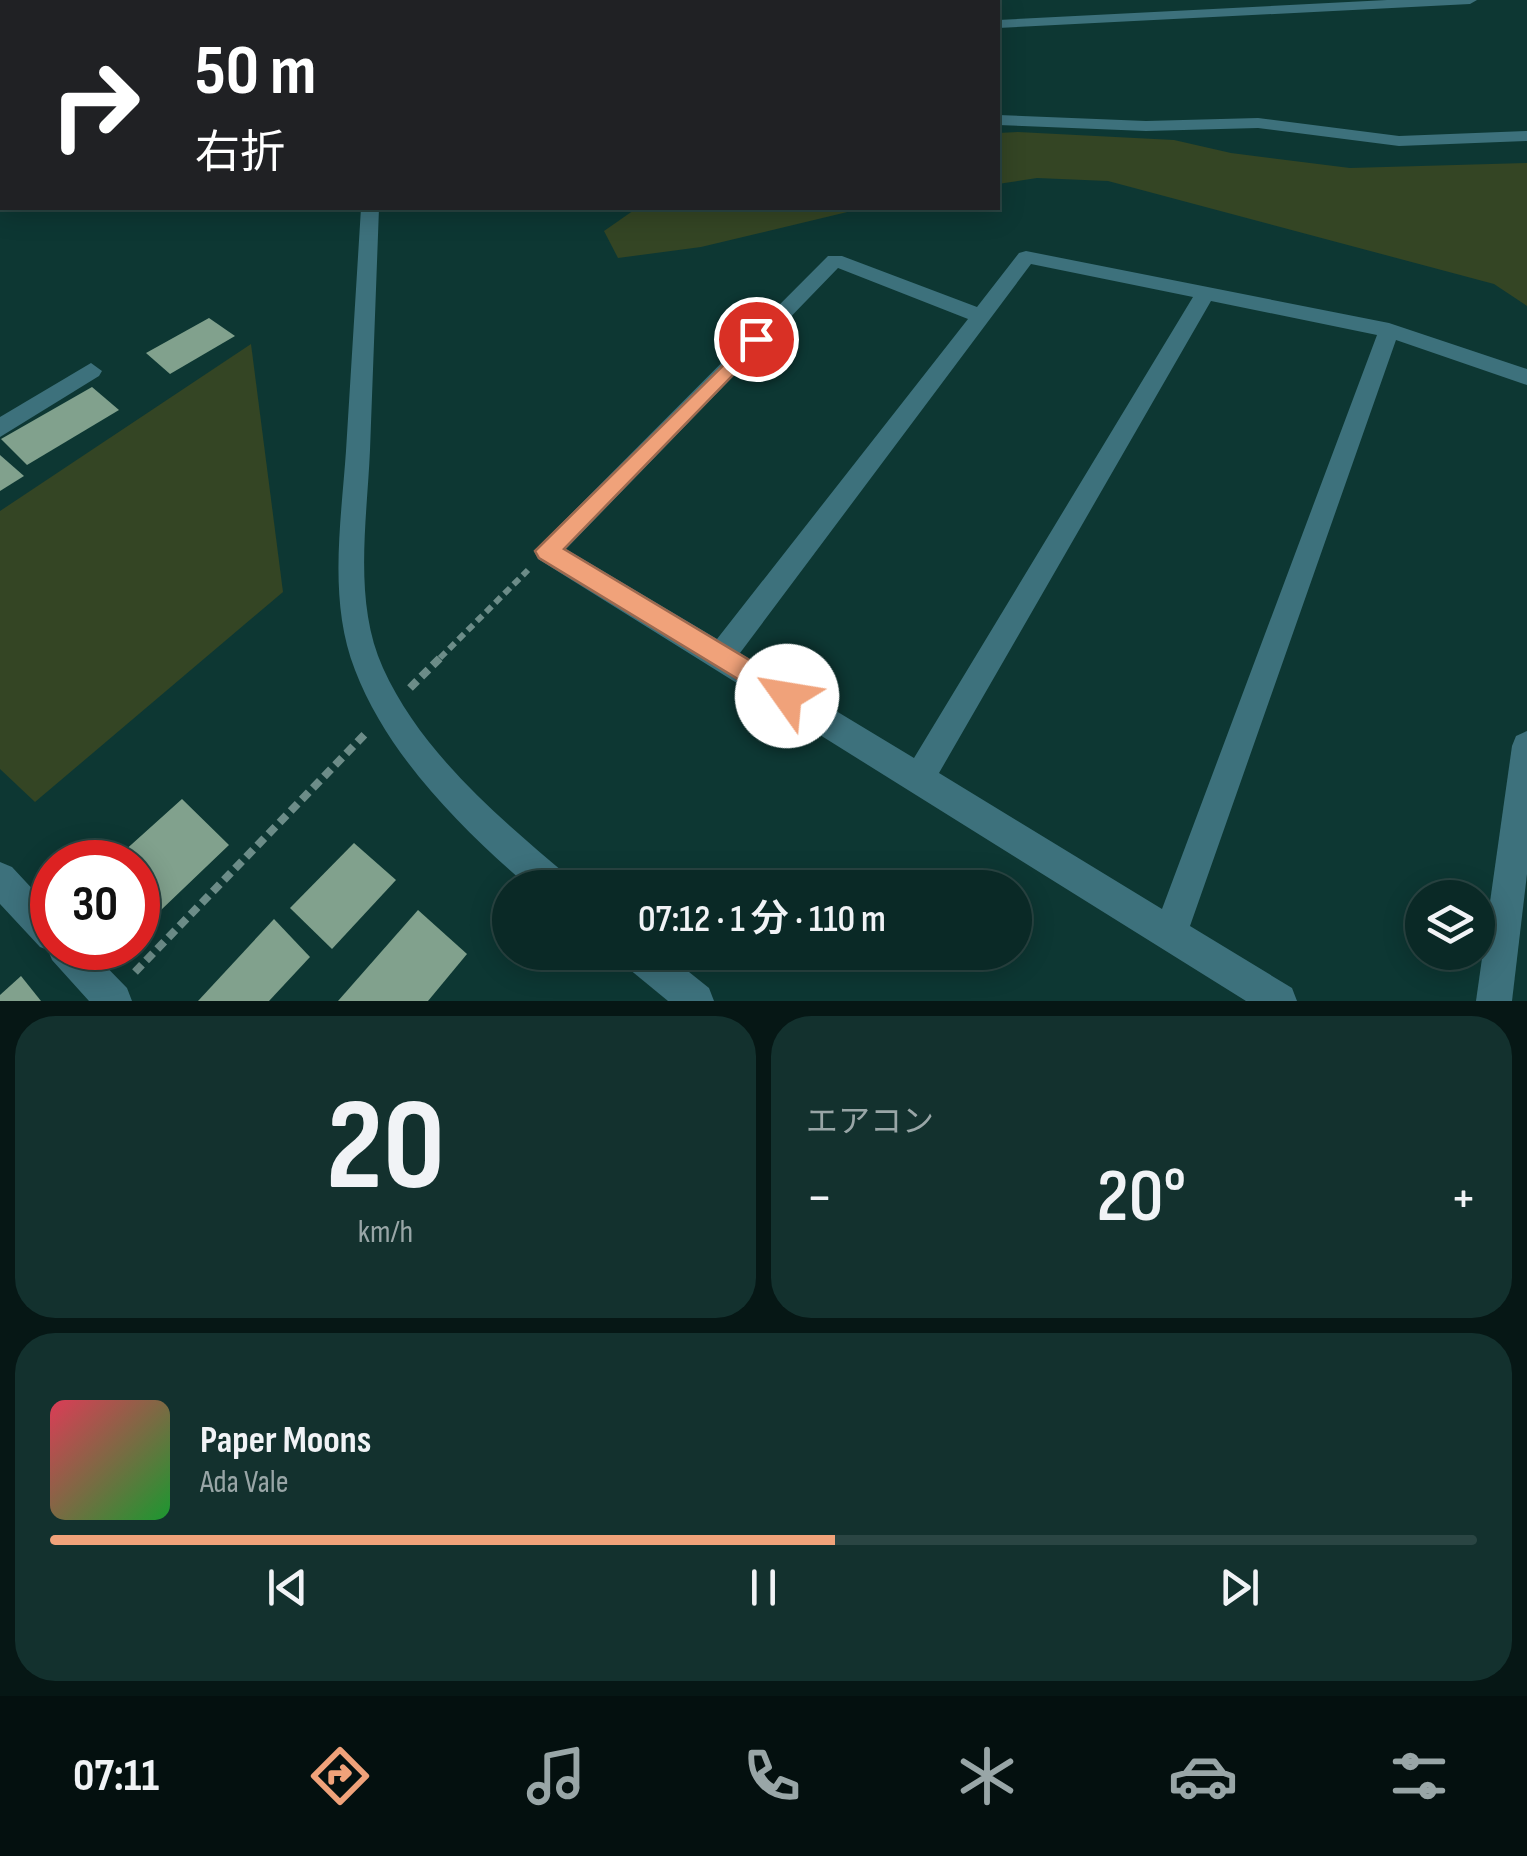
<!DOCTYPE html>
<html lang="ja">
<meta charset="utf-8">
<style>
:root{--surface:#0a2926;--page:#13312e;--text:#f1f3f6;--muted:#99a6a7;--line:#2a4543;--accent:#f0a27a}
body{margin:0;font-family:"Sofia Sans Condensed","Noto Sans JP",sans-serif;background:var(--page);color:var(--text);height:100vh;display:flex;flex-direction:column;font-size:38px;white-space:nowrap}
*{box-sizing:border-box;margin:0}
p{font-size:32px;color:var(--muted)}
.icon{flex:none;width:55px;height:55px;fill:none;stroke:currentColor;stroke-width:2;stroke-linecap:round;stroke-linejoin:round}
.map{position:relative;height:1001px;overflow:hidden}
.panel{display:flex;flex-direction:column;gap:15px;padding:15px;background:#061715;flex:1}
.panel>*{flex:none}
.guide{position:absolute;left:0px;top:0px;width:1000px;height:210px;box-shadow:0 5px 25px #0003,0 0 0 2px var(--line);background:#202124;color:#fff;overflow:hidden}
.fabs{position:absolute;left:1405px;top:880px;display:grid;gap:20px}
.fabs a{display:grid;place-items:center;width:90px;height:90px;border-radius:50%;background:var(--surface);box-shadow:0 5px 25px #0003,0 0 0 2px var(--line);font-size:50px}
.speed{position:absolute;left:30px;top:840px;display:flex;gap:20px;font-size:50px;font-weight:700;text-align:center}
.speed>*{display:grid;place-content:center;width:130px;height:130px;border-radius:50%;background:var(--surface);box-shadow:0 5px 25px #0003,0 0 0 2px var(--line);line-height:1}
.speed .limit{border:15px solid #d22;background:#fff;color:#111}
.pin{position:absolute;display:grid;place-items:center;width:85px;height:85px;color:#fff;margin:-42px;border:5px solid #fff;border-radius:50%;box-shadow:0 2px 10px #0007}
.me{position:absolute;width:110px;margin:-55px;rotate:302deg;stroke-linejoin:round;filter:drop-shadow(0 0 8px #0008)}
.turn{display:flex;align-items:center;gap:35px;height:210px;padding:0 30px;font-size:45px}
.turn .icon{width:130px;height:130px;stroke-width:2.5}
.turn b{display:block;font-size:70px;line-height:85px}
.big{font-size:75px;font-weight:600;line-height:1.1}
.panel .card{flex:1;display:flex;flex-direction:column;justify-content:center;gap:15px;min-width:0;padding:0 35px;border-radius:40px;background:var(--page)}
.panel .dial{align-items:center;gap:0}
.dial b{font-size:130px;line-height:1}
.song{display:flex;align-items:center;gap:30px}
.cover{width:120px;height:120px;border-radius:15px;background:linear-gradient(135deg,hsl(350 70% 55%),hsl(130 70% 35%))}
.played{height:10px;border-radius:5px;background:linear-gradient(90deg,var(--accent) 55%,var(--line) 55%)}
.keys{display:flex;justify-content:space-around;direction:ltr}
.heat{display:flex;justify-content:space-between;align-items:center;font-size:55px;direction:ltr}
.panel .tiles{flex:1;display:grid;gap:15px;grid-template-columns:1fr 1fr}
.card:last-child{grid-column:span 2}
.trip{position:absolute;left:492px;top:870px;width:540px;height:100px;border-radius:50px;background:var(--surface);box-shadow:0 5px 25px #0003,0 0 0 2px var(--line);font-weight:600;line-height:100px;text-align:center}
.tabs{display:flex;height:160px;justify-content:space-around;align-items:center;background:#04100f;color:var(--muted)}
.tabs .icon{width:70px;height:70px}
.tabs .active{color:var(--accent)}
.tabs b{font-size:45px;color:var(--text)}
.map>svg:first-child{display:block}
.green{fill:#344524}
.building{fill:#81a18d}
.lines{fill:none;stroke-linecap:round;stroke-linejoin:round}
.path-far1{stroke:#6c8c88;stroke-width:6;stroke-dasharray:8 5;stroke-linecap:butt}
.path{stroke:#6c8c88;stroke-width:8;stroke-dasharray:10 6;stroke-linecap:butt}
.minor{fill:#3d717c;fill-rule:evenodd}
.tertiary{fill:#3d717c;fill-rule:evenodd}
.route{fill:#f0a27a;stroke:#9c694f;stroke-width:2.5}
</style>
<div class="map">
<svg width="1527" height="1001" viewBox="0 0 1527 1001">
<rect width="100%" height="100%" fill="#0d3733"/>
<!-- green -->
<g class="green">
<polygon points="1018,132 1174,140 1231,153 1350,168 1527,163 1527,306 1494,284 1108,181 1037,178 998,184 998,133"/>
<polygon points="637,208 864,208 701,247 618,258 604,231"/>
<polygon points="251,344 283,592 35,802 0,769 0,511"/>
</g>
<!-- building -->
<g class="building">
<polygon points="209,318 235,336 170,374 146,353"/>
<polygon points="92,387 119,410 27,465 1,439"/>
<polygon points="0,455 24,476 0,491"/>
<polygon points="182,799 229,845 138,932 138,862 112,862"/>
<polygon points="354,843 396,880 332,949 290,908"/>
<polygon points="418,910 467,954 428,1001 338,1001"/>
<polygon points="274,919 310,957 269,1001 198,1001"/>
<polygon points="21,976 41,1001 0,1001 0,995"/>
</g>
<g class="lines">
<!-- path-far1 -->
<polyline class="path-far1" points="440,658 528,570"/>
<!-- path -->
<g class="path">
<polyline points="410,688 443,655"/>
<polyline points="135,972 366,733"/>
</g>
<!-- minor -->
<g class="minor">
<rect x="387" y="0" width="14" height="2"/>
<polygon points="998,115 1146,121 1258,118 1399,136 1527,131 1527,141 1399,146 1258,128 1146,131 998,125"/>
<rect x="0" y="190" width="2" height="10"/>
<path d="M1026,251L1389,323L1527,369V385L1396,340L1190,926L1292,988L1297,1001H1246L538,559L534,551L828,256H842L977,307L1019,253ZM1031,264L1193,297L914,758L740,653ZM838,268L968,319L717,639L566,549ZM1211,301L1377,335L1162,909L939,773Z"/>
<polygon points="91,363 102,371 99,376 0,437 0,417"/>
<polygon points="1527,731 1527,874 1512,1001 1476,1001 1512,746 1516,736"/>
<polygon points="0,862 12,867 52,910 52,948 88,948 127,988 132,1001 89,1001 52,960 48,950 40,947 0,904"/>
</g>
<!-- tertiary -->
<g class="tertiary">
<polygon points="1387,0 1477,0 1470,4 998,28 998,20"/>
<rect x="0" y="38" width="2" height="8"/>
<path d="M361,208H379C376,289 373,370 370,450C367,521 353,602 383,668C421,752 499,818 568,876L573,888H530C461,828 388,756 355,670C328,601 341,523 346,451C351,370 356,289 361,208Z"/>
<polygon points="618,952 664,952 709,988 714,1001 668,1001 623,964"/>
</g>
</g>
<!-- route -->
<polygon class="route" points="756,333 766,339 763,344 564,549 796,688 800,696 796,705 787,709 539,558 535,551"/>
</svg>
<div class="fabs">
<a><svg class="icon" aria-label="layers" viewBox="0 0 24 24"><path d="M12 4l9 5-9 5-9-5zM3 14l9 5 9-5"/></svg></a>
</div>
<div class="speed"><div class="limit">30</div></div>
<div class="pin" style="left:756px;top:339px;background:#d93025"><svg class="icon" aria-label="arrive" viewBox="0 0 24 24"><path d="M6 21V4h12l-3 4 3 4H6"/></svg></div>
<svg class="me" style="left:787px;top:696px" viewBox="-20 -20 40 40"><circle r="19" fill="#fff"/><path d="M0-13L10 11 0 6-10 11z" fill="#f0a27a"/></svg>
<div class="trip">07:12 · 1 分 · 110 m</div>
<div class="guide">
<div class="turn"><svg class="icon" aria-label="right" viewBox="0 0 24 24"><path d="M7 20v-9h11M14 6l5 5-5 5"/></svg><div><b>50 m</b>右折</div></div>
</div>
</div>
<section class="panel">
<div class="tiles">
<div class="card dial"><b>20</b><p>km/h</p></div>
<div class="card"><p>エアコン</p>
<div class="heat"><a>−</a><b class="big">20°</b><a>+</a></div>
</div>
<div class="card">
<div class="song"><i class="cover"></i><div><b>Paper Moons</b><p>Ada Vale</p></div></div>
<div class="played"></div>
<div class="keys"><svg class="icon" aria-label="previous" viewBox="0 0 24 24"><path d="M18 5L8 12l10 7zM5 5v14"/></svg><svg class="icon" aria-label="pause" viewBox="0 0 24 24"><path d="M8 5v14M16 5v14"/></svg><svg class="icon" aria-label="next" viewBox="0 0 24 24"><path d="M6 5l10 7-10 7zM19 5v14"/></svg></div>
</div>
</div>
</section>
<nav class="tabs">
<b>07:11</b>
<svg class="icon active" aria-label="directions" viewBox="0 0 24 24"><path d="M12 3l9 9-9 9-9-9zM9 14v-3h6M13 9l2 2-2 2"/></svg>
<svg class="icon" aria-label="music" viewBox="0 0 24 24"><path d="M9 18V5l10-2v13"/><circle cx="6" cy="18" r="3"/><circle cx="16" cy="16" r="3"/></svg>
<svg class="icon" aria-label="phone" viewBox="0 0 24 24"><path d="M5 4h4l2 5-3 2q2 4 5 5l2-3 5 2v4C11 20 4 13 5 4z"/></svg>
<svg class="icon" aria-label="climate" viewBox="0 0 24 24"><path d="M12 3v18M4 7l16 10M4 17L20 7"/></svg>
<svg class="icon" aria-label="car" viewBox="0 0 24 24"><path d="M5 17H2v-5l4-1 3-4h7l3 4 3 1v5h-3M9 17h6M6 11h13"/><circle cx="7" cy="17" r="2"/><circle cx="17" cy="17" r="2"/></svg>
<svg class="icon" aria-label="filters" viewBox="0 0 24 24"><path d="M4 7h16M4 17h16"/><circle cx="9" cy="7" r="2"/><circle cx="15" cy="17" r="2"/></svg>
</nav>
